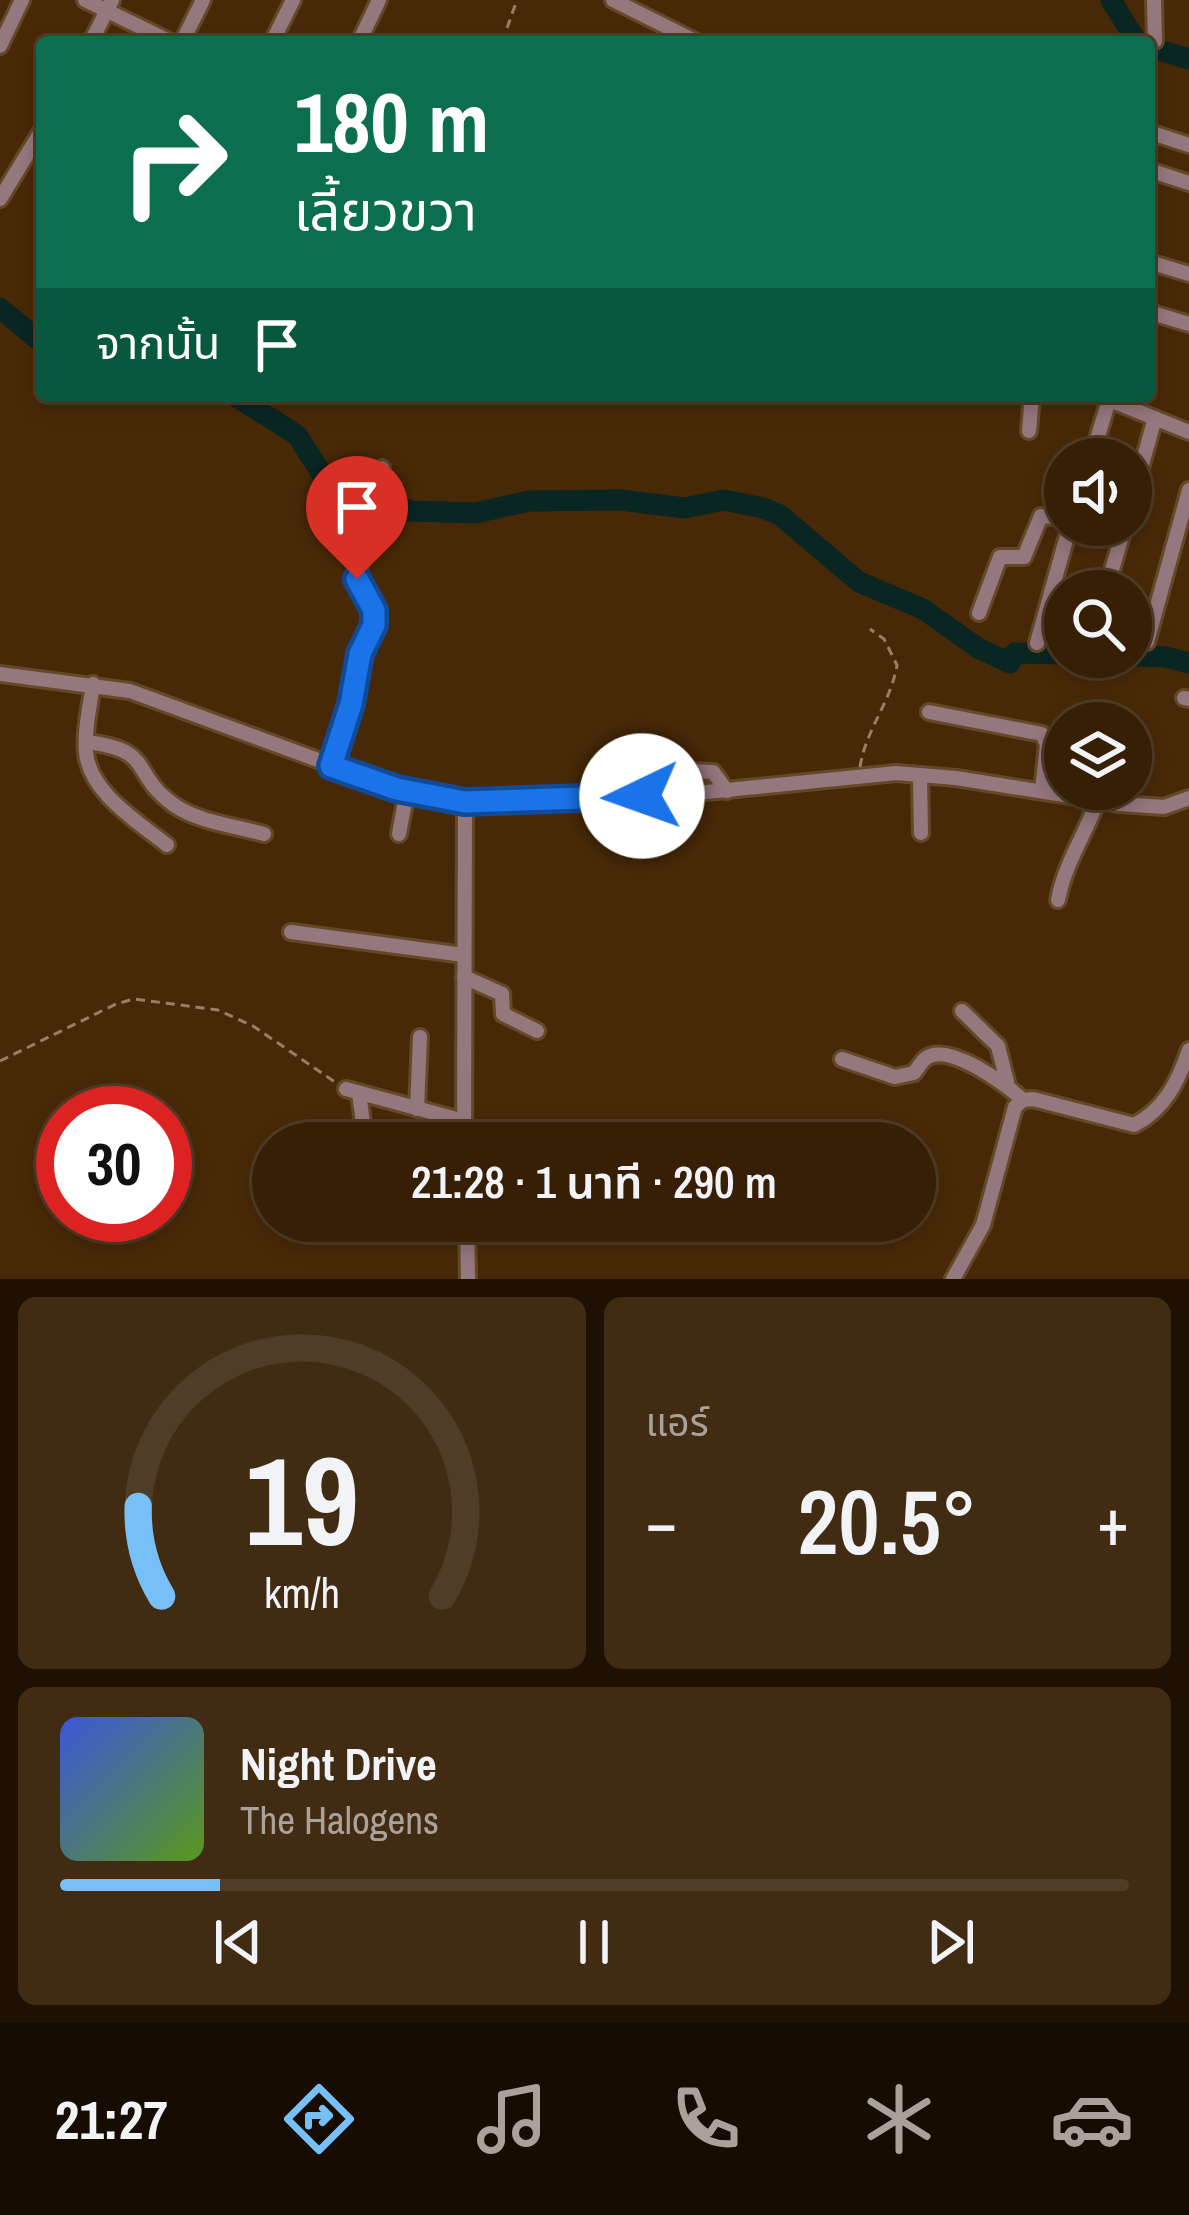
<!DOCTYPE html>
<html lang="th">
<meta charset="utf-8">
<style>
:root{--surface:#361f05;--page:#412c13;--text:#f1f3f6;--muted:#aaa29a;--line:#503d27;--accent:#77c0f7}
body{margin:0;font-family:"Archivo Narrow","Noto Sans Thai",sans-serif;background:var(--page);color:var(--text);height:100vh;display:flex;flex-direction:column;font-size:45px;white-space:nowrap}
*{box-sizing:border-box;margin:0}
p{font-size:39px;color:var(--muted)}
.icon{flex:none;width:66px;height:66px;fill:none;stroke:currentColor;stroke-width:2;stroke-linecap:round;stroke-linejoin:round}
.map{position:relative;height:1279px;overflow:hidden}
.panel{display:flex;flex-direction:column;gap:18px;padding:18px;background:#1e1103;flex:1}
.panel>*{flex:none}
.top-card{position:absolute;left:36px;top:36px;width:1119px;height:366px;border-radius:12px;box-shadow:0 6px 18px #0003,0 0 0 3px var(--line);background:#0b6e4f;color:#fff;overflow:hidden}
.fabs{position:absolute;left:1044px;top:438px;display:grid;gap:24px}
.fabs a{display:grid;place-items:center;width:108px;height:108px;border-radius:50%;background:var(--surface);box-shadow:0 6px 18px #0003,0 0 0 3px var(--line);font-size:60px}
.speed{position:absolute;left:36px;top:1086px;display:flex;gap:24px;font-size:60px;font-weight:700;text-align:center}
.speed>*{display:grid;place-content:center;width:156px;height:156px;border-radius:50%;background:var(--surface);box-shadow:0 6px 18px #0003,0 0 0 3px var(--line);line-height:1}
.speed .limit{border:18px solid #d22;background:#fff;color:#111}
.pin{position:absolute;display:grid;place-items:center;width:102px;height:102px;color:#fff;margin:-123px -51px;border-radius:50% 50% 50% 0;rotate:-45deg;box-shadow:0 0 12px #0007}
.pin .icon{rotate:45deg}
.me{position:absolute;width:132px;margin:-66px;rotate:267deg;stroke-linejoin:round;filter:drop-shadow(0 0 9px #0008)}
.turn{display:flex;align-items:center;gap:42px;height:252px;padding:0 60px;font-size:54px}
.turn .icon{width:156px;height:156px;stroke-width:2.5}
.turn b{display:block;font-size:84px;line-height:102px}
.then{display:flex;align-items:center;height:114px;padding:0 60px;background:#0003;gap:24px;font-size:45px}
.big{font-size:90px;font-weight:600;line-height:1.1}
.panel .tile{flex:1;display:flex;flex-direction:column;justify-content:center;gap:18px;min-width:0;padding:0 42px;border-radius:18px;background:var(--page)}
.panel .dial{align-items:center;gap:0}
.dial svg{height:312px;overflow:visible;fill:none;stroke:var(--line);stroke-width:7;stroke-linecap:round;text-anchor:middle}
.dial text{fill:var(--text);stroke:none}
.song{display:flex;align-items:center;gap:36px}
.cover{width:144px;height:144px;border-radius:18px;background:linear-gradient(135deg,hsl(230 70% 55%),hsl(90 70% 35%))}
.played{height:12px;border-radius:6px;background:linear-gradient(90deg,var(--accent) 15%,var(--line) 15%)}
.keys{display:flex;justify-content:space-around;direction:ltr}
.heat{display:flex;justify-content:space-between;align-items:center;font-size:66px;direction:ltr}
.panel .tiles{flex:1;display:grid;gap:18px;grid-template-columns:1fr 1fr}
.tile:last-child{grid-column:span 2}
.trip{position:absolute;left:252px;top:1122px;width:684px;height:120px;border-radius:60px;background:var(--surface);box-shadow:0 6px 18px #0003,0 0 0 3px var(--line);font-weight:600;line-height:120px;text-align:center}
.menu{display:flex;height:192px;justify-content:space-around;align-items:center;background:#160c02;color:var(--muted)}
.menu .icon{width:84px;height:84px}
.menu .on{color:var(--accent)}
.menu b{font-size:54px;color:var(--text)}
.map>svg:first-child{display:block}
.lines{fill:none;stroke-linecap:round;stroke-linejoin:round}
.river{stroke:#0a2622;stroke-width:21}
.minor-casing{stroke:#654828;stroke-width:20}
.path{stroke:#997e64;stroke-width:3;stroke-dasharray:9 6;stroke-linecap:butt}
.minor{stroke:#95777e;stroke-width:14}
.route-casing{stroke:#114b97;stroke-width:30}
.route{stroke:#1a73e8;stroke-width:21}
</style>
<div class="map">
<svg width="1189" height="1279" viewBox="0 0 1189 1279">
<rect width="100%" height="100%" fill="#482907"/>
<g class="lines">
<!-- river -->
<g class="river">
<polyline points="1111,0 1137,42"/>
<polyline points="1149,47 1189,59"/>
<polyline points="0,308 42,343"/>
<polyline points="235,396 297,435 327,482 411,511 475,513 529,501 620,500 685,508 723,500 763,508 780,515 859,582 923,609 978,648 1010,663 1015,653 1065,654"/>
<polyline points="1131,656 1166,657 1189,663"/>
</g>
<defs>
<g id="minor">
<polyline points="85,0 171,42"/>
<polyline points="613,0 697,42"/>
<polyline points="1154,0 1155,41"/>
<polyline points="91,42 112,0"/>
<polyline points="182,42 203,0"/>
<polyline points="272,42 293,0"/>
<polyline points="359,42 379,0"/>
<polyline points="0,46 22,0"/>
<polyline points="1149,132 1189,145"/>
<polyline points="1149,170 1189,183"/>
<polyline points="0,199 42,130"/>
<polyline points="1149,262 1189,274"/>
<polyline points="1149,312 1189,324"/>
<polyline points="1100,396 1189,432"/>
<polyline points="1029,431 1032,396"/>
<polyline points="1091,459 1109,400"/>
<polyline points="1131,503 1155,418"/>
<polyline points="1106,591 1125,525"/>
<polyline points="979,613 1000,557 1024,557 1041,516 1065,518"/>
<polyline points="1147,642 1189,490"/>
<polyline points="1037,643 1070,525"/>
<polyline points="0,674 130,691 397,789 465,802 677,795 896,773 956,778 1120,804 1164,807 1189,798"/>
<path d="M93,684C90,706 84,730 86,752C89,792 138,822 167,845"/>
<polyline points="1184,698 1189,699"/>
<polyline points="929,712 1042,734 1047,744 1042,790"/>
<path d="M86,742C156,750 129,773 174,805C198,822 236,826 264,834"/>
<polyline points="331,766 351,704 360,654 374,625 374,609 357,579 382,468"/>
<polyline points="691,771 713,772 727,791"/>
<polyline points="920,775 921,833"/>
<polyline points="399,834 407,791"/>
<path d="M1058,900C1065,863 1085,835 1098,800"/>
<polyline points="291,932 464,955"/>
<polyline points="464,977 502,994 503,1014 537,1031"/>
<polyline points="962,1011 998,1046 1008,1086"/>
<path d="M842,1059L895,1077L914,1073C918,1068 921,1062 926,1058C949,1042 1007,1085 1023,1100"/>
<polyline points="346,1089 464,1121"/>
<polyline points="359,1093 364,1130"/>
<polyline points="417,1109 420,1037"/>
<polyline points="464,1143 465,802"/>
<polyline points="467,1221 468,1279"/>
<path d="M953,1279L983,1225L1015,1107L1023,1100L1033,1099L1134,1125C1164,1110 1178,1082 1189,1050"/>
</g>
</defs>
<!-- minor casing -->
<use href="#minor" class="minor-casing"/>
<!-- path -->
<g class="path">
<polyline points="502,42 517,0"/>
<path d="M860,767C866,729 891,702 897,665L884,639L870,629"/>
<polyline points="0,1061 116,1004 134,999 218,1010 253,1026 335,1082"/>
</g>
<!-- minor -->
<use href="#minor" class="minor"/>
</g>
<g class="lines">
<defs>
<polyline id="route" points="357,579 374,610 374,625 360,654 351,704 331,766 397,789 465,802 642,796"/>
</defs>
<!-- route casing -->
<use href="#route" class="route-casing"/>
<!-- route -->
<use href="#route" class="route"/>
</g>
</svg>
<div class="fabs">
<a><svg class="icon" aria-label="sound" viewBox="0 0 24 24"><path d="M4 9h4l5-4v14l-5-4H4zM17 9q2 3 0 6"/></svg></a>
<a><svg class="icon" aria-label="search" viewBox="0 0 24 24"><circle cx="10" cy="10" r="6"/><path d="M15 15l6 6"/></svg></a>
<a><svg class="icon" aria-label="layers" viewBox="0 0 24 24"><path d="M12 4l9 5-9 5-9-5zM3 14l9 5 9-5"/></svg></a>
</div>
<div class="speed"><div class="limit">30</div></div>
<div class="pin" style="left:357px;top:579px;background:#d93025"><svg class="icon" aria-label="arrive" viewBox="0 0 24 24"><path d="M6 21V4h12l-3 4 3 4H6"/></svg></div>
<svg class="me" style="left:642px;top:796px" viewBox="-20 -20 40 40"><circle r="19" fill="#fff"/><path d="M0-13L10 11 0 6-10 11z" fill="#1a73e8"/></svg>
<div class="trip">21:28 · 1 นาที · 290 m</div>
<div class="top-card">
<div class="turn"><svg class="icon" aria-label="right" viewBox="0 0 24 24"><path d="M7 20v-9h11M14 6l5 5-5 5"/></svg><div><b>180 m</b>เลี้ยวขวา</div></div>
<div class="then">จากนั้น<svg class="icon" aria-label="arrive" viewBox="0 0 24 24"><path d="M6 21V4h12l-3 4 3 4H6"/></svg></div>
</div>
</div>
<section class="panel">
<div class="tiles">
<div class="tile dial"><svg viewBox="0 0 100 80">
<path d="M14 69A42 42 0 1 1 86 69"/>
<path d="M14 69A42 42 0 0 1 8 46" stroke="#77c0f7"/>
<text x="50" y="56" font-size="32" font-weight="700">19</text>
<text x="50" y="72" font-size="11">km/h</text>
</svg></div>
<div class="tile"><p>แอร์</p>
<div class="heat"><a>−</a><b class="big">20.5°</b><a>+</a></div>
</div>
<div class="tile">
<div class="song"><i class="cover"></i><div><b>Night Drive</b><p>The Halogens</p></div></div>
<div class="played"></div>
<div class="keys"><svg class="icon" aria-label="previous" viewBox="0 0 24 24"><path d="M18 5L8 12l10 7zM5 5v14"/></svg><svg class="icon" aria-label="pause" viewBox="0 0 24 24"><path d="M8 5v14M16 5v14"/></svg><svg class="icon" aria-label="next" viewBox="0 0 24 24"><path d="M6 5l10 7-10 7zM19 5v14"/></svg></div>
</div>
</div>
</section>
<nav class="menu">
<b>21:27</b>
<svg class="icon on" aria-label="directions" viewBox="0 0 24 24"><path d="M12 3l9 9-9 9-9-9zM9 14v-3h6M13 9l2 2-2 2"/></svg>
<svg class="icon" aria-label="music" viewBox="0 0 24 24"><path d="M9 18V5l10-2v13"/><circle cx="6" cy="18" r="3"/><circle cx="16" cy="16" r="3"/></svg>
<svg class="icon" aria-label="phone" viewBox="0 0 24 24"><path d="M5 4h4l2 5-3 2q2 4 5 5l2-3 5 2v4C11 20 4 13 5 4z"/></svg>
<svg class="icon" aria-label="climate" viewBox="0 0 24 24"><path d="M12 3v18M4 7l16 10M4 17L20 7"/></svg>
<svg class="icon" aria-label="car" viewBox="0 0 24 24"><path d="M5 17H2v-5l4-1 3-4h7l3 4 3 1v5h-3M9 17h6M6 11h13"/><circle cx="7" cy="17" r="2"/><circle cx="17" cy="17" r="2"/></svg>
</nav>
